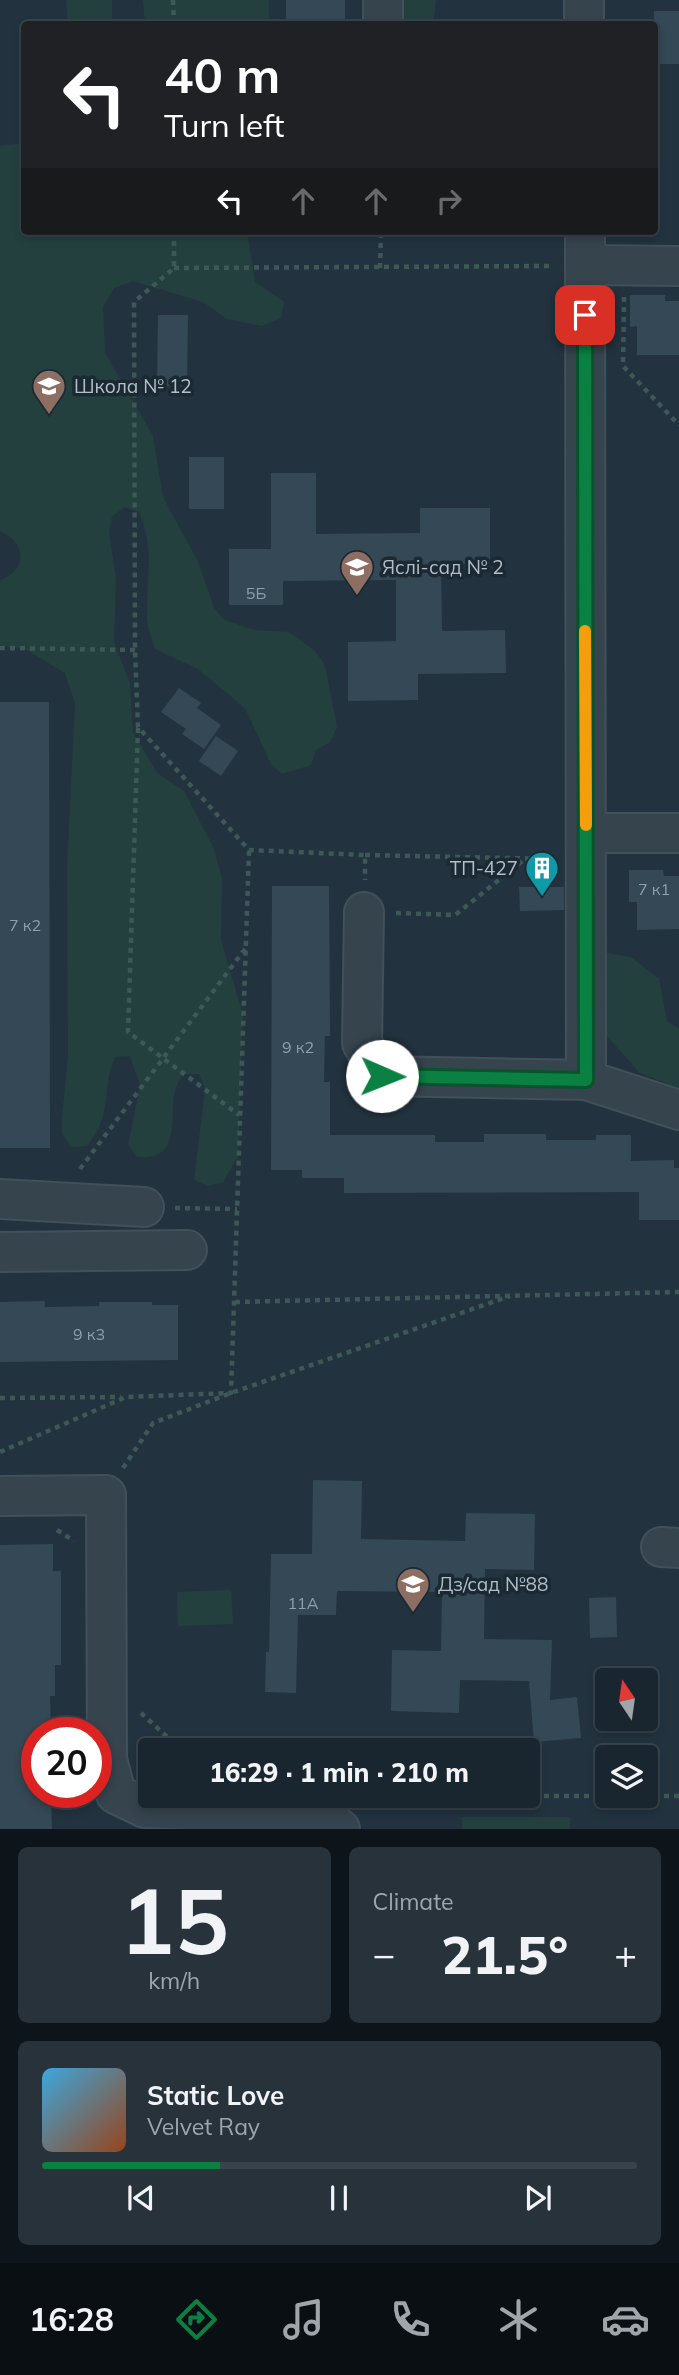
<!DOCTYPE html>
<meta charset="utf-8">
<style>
:root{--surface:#1a262f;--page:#27323b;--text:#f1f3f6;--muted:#9fa5aa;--line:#38434b;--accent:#0b8043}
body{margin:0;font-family:Mulish,sans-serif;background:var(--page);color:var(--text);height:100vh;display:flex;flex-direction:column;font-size:26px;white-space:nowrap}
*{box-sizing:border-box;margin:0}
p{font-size:23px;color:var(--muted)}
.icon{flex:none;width:38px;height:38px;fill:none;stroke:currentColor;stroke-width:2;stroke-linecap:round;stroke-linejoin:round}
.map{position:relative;height:1829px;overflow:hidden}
.side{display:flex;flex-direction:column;gap:18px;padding:18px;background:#0e151a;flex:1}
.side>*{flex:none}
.guide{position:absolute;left:21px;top:21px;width:637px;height:214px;border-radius:7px;box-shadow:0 4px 10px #0003,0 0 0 2px var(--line);background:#202124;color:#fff;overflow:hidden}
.needle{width:46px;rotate:347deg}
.controls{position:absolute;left:595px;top:1668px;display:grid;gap:14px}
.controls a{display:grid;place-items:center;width:63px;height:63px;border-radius:7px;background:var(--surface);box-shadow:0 4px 10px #0003,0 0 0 2px var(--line);font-size:35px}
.speed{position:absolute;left:21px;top:1717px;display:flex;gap:14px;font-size:35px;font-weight:700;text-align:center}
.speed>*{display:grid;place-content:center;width:91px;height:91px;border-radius:50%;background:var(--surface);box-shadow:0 4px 10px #0003,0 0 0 2px var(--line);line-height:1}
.speed .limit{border:10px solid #d22;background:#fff;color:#111}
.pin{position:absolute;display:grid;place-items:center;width:60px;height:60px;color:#fff;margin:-30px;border-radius:14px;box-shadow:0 4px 10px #0006}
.me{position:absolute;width:77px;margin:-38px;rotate:91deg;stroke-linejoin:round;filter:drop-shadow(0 0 5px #0008)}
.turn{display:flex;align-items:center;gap:24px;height:147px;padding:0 28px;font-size:32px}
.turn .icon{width:91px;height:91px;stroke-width:2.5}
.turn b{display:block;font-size:49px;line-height:60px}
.lanes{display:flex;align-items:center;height:66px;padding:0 28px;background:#0003;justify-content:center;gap:35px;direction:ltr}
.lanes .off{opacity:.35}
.big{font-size:52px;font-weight:800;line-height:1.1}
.side .widget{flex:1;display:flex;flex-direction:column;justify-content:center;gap:10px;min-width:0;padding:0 24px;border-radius:10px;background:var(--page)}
.side .dial{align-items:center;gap:0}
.dial b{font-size:91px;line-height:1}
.song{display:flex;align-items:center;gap:21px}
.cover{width:84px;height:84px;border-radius:10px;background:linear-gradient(135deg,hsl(200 70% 55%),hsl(20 70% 35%))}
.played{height:7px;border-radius:4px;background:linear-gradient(90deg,var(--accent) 30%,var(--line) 30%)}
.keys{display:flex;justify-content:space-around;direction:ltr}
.heat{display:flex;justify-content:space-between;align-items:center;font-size:38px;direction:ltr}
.side .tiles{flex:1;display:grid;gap:18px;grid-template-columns:1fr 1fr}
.widget:last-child{grid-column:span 2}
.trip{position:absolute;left:138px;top:1738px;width:402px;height:70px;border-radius:7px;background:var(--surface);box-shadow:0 4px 10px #0003,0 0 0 2px var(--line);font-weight:800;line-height:70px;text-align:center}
.tab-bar{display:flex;height:112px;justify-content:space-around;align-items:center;background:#0a0f13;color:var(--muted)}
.tab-bar .icon{width:49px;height:49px}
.tab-bar .active{color:var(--accent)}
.tab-bar b{font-size:32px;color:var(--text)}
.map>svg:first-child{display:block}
.green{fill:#24403e}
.building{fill:#344855}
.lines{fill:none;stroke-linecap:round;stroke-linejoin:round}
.minor-casing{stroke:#42505a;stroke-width:42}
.path{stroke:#3d5855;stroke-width:4.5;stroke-dasharray:5 5;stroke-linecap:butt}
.minor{stroke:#36444e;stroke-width:38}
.route-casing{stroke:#07532c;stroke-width:18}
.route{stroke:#0b8043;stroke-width:12}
.slow{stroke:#f59e0b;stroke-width:12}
.labels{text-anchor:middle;stroke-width:7;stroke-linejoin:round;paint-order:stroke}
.number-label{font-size:16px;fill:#909fab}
.poi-label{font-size:19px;fill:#b2bfca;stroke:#1b2933;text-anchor:start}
</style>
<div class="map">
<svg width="679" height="1829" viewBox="0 0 679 1829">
<rect width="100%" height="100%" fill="#22333f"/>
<!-- green -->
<g class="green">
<polygon points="66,0 112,0 112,24 68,24"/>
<polygon points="143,0 269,0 269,24 145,24"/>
<polygon points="402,0 436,0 433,24 404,24"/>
<path d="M24,143V231H247L255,282L284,302L281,318L262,326L227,319L203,302L133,281L114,288L103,307L105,353L153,436L163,497L198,562L214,608L224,620L255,630L289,632L315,651L325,665L337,727L330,742L316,750L311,765L282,774L271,764L245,708L198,669L155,649C152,639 147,628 147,617C146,581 155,547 139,512L125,507L112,516L109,532L116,579L114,642L130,684L133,732L157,773L184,791L213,847L222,878L221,940L243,1015L238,1156L223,1182L208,1186L194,1180L205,1088L199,1074H183C180,1079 177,1084 175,1090C169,1119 182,1161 137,1157L128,1145L140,1085L130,1056L115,1057C100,1092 114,1113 87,1146L71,1147L62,1134V1118L68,1056L67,866L75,703L65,673L25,649L0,645V580C28,571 26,541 0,531V146Z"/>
<polygon points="602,952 631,957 659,979 667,1021 679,1029 679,1088 640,1073 607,1036 597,982"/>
<polygon points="231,1590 233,1624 178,1626 177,1592"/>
<rect x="462" y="1817" width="108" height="12"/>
</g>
<!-- building -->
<g class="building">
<rect x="286" y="0" width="59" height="24"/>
<rect x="654" y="11" width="25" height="53"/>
<polygon points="630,295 665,295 665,301 679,301 679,355 637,355 637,326 630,327"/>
<polygon points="158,315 188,315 187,387 157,386"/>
<rect x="189" y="457" width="35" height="52"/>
<polygon points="271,473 316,473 316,534 420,533 420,508 490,508 490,564 441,564 442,631 505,630 506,673 418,674 418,700 348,701 348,642 396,641 396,580 283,581 283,605 229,605 229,549 271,549"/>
<polygon points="179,688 201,703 197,708 221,725 204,749 182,734 186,729 161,712"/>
<polygon points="0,702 49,702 50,1148 0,1148"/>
<polygon points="216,736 238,751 221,776 199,761"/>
<polygon points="629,870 663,870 664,876 679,876 679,929 637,930 637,902 629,902"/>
<polygon points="272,886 329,886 330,1036 325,1036 324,1082 330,1082 330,1135 435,1135 435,1142 484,1142 484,1134 546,1134 546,1140 596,1140 596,1135 631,1135 631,1161 674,1160 674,1168 679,1168 679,1220 639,1220 639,1192 344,1193 344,1178 302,1178 302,1170 271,1170"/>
<polygon points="519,887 564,887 564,910 520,911"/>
<polygon points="45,1301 45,1307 99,1306 99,1302 152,1302 152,1305 178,1305 178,1360 0,1362 0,1302"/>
<polygon points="313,1480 362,1481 361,1539 465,1541 466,1513 535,1514 534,1570 485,1569 484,1639 552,1640 550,1700 577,1697 581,1738 534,1742 529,1681 460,1680 459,1713 391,1711 392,1650 441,1651 442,1592 337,1591 336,1615 298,1615 296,1693 265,1692 266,1652 269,1652 271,1554 312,1554"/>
<polygon points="53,1544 53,1571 61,1571 61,1665 55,1665 55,1696 50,1696 51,1732 37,1732 37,1792 51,1792 52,1829 0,1829 0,1545"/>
<polygon points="616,1597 617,1637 590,1638 589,1598"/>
</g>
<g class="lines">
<defs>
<g id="minor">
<polyline points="584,0 584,24"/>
<polyline points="383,24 383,0"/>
<polyline points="585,231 586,1080"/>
<polyline points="585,265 679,266"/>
<polyline points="586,833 679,833"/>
<polyline points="364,912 362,1043 382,1076 586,1080 679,1110"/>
<polyline points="0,1199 144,1207"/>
<polyline points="0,1252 187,1250"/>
<polyline points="3,1496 106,1495 107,1759 116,1794 145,1808 289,1814 333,1824 340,1829"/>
<polyline points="661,1547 679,1548"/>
</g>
</defs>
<!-- minor casing -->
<use href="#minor" class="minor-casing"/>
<!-- path -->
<g class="path">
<polyline points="173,0 174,24"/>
<polyline points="174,231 174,268 134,302 135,650 138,727 249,850 365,855 365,880"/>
<polyline points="174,268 551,266"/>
<polyline points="380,268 381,231"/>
<polyline points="624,297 623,366 679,425"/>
<polyline points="0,648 135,650"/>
<polyline points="138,728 128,1032 239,1115"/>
<polyline points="365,855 553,859"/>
<polyline points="396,913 455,915 525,859"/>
<polyline points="80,1169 245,949"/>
<polyline points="175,1208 237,1209"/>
<polyline points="235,1302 679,1292"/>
<polyline points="0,1398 121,1397"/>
<polyline points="0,1452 126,1397 231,1393 249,850"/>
<polyline points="123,1468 153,1423 231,1393 510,1296"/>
<polyline points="57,1530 74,1541"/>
<polyline points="141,1713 165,1735 191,1750"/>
<polyline points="354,1796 679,1796"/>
</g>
<!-- minor -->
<use href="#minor" class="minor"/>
</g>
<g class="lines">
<defs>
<polyline id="route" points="382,1076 586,1080 585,315"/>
</defs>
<!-- route casing -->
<use href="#route" class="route-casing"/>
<!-- route -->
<use href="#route" class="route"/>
<!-- slow -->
<polyline class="slow" points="585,631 586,825"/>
</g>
<!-- icons -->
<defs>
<symbol id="school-pin" viewBox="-11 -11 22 30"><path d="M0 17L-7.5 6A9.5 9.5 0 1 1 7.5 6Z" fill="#8d6e63" stroke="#1b2933"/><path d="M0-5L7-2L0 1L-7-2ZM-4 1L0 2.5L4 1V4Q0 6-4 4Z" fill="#fff"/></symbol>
<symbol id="building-pin" viewBox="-11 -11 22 30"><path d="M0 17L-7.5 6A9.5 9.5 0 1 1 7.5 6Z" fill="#0f9aa8" stroke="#1b2933"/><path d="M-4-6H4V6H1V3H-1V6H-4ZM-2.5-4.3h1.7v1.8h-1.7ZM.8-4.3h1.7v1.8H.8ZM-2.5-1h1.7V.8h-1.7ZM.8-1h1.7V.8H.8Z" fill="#fff"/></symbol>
</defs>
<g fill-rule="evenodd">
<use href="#school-pin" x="30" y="367" width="38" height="52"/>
<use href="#school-pin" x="338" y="548" width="38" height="52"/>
<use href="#building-pin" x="523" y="849" width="38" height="52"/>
<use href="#school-pin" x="394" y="1565" width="38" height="52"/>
</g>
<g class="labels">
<!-- number labels -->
<g class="number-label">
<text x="256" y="599">5Б</text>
<text x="654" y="895">7 к1</text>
<text x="25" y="931">7 к2</text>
<text x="298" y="1053">9 к2</text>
<text x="89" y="1340">9 к3</text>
<text x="303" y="1609">11А</text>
</g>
<!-- poi labels -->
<g class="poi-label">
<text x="74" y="393">Школа № 12</text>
<text x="382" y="574">Яслі-сад № 2</text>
<text x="518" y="875" text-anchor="end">ТП-427</text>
<text x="438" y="1591">Дз/сад №88</text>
</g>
</g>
</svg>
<div class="controls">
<a><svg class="needle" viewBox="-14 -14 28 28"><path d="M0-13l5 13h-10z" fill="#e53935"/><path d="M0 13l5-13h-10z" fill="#9fa5aa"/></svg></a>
<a><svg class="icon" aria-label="layers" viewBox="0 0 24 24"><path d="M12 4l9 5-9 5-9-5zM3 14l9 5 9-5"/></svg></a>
</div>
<div class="speed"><div class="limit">20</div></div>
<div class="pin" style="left:585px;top:315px;background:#d93025"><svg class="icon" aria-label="arrive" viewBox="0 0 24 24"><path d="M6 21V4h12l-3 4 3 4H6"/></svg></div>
<svg class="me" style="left:382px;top:1076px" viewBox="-20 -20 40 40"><circle r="19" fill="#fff"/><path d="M0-13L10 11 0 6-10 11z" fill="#0b8043"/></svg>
<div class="trip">16:29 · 1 min · 210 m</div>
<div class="guide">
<div class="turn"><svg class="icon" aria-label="left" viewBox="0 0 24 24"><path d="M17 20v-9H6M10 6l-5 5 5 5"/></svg><div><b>40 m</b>Turn left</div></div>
<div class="lanes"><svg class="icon" aria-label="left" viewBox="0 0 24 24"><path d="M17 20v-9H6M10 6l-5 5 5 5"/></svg><svg class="icon off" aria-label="ahead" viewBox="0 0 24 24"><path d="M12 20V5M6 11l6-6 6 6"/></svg><svg class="icon off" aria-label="ahead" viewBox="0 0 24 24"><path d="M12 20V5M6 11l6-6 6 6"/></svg><svg class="icon off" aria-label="right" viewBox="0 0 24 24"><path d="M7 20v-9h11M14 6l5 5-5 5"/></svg></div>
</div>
</div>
<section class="side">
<div class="tiles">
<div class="widget dial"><b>15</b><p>km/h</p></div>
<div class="widget"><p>Climate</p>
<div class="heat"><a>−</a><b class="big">21.5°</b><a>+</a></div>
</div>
<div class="widget">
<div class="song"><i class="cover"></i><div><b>Static Love</b><p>Velvet Ray</p></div></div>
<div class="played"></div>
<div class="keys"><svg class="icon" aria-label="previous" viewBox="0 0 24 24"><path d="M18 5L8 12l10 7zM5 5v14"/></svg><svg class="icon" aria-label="pause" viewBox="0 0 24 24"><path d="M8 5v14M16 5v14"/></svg><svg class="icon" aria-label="next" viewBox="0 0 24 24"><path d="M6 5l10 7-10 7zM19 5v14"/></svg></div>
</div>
</div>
</section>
<nav class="tab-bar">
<b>16:28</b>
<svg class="icon active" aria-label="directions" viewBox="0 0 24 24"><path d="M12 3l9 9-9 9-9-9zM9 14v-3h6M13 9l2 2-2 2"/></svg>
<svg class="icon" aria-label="music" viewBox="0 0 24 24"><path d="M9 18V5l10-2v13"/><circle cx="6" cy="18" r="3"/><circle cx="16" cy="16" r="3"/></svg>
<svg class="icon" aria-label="phone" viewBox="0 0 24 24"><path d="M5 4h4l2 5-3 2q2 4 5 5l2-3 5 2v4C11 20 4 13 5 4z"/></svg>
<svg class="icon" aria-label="climate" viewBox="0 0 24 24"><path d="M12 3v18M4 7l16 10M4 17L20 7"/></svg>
<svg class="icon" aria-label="car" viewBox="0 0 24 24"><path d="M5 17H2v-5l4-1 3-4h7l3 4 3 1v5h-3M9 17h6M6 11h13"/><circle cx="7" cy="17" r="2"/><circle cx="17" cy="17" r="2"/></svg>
</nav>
